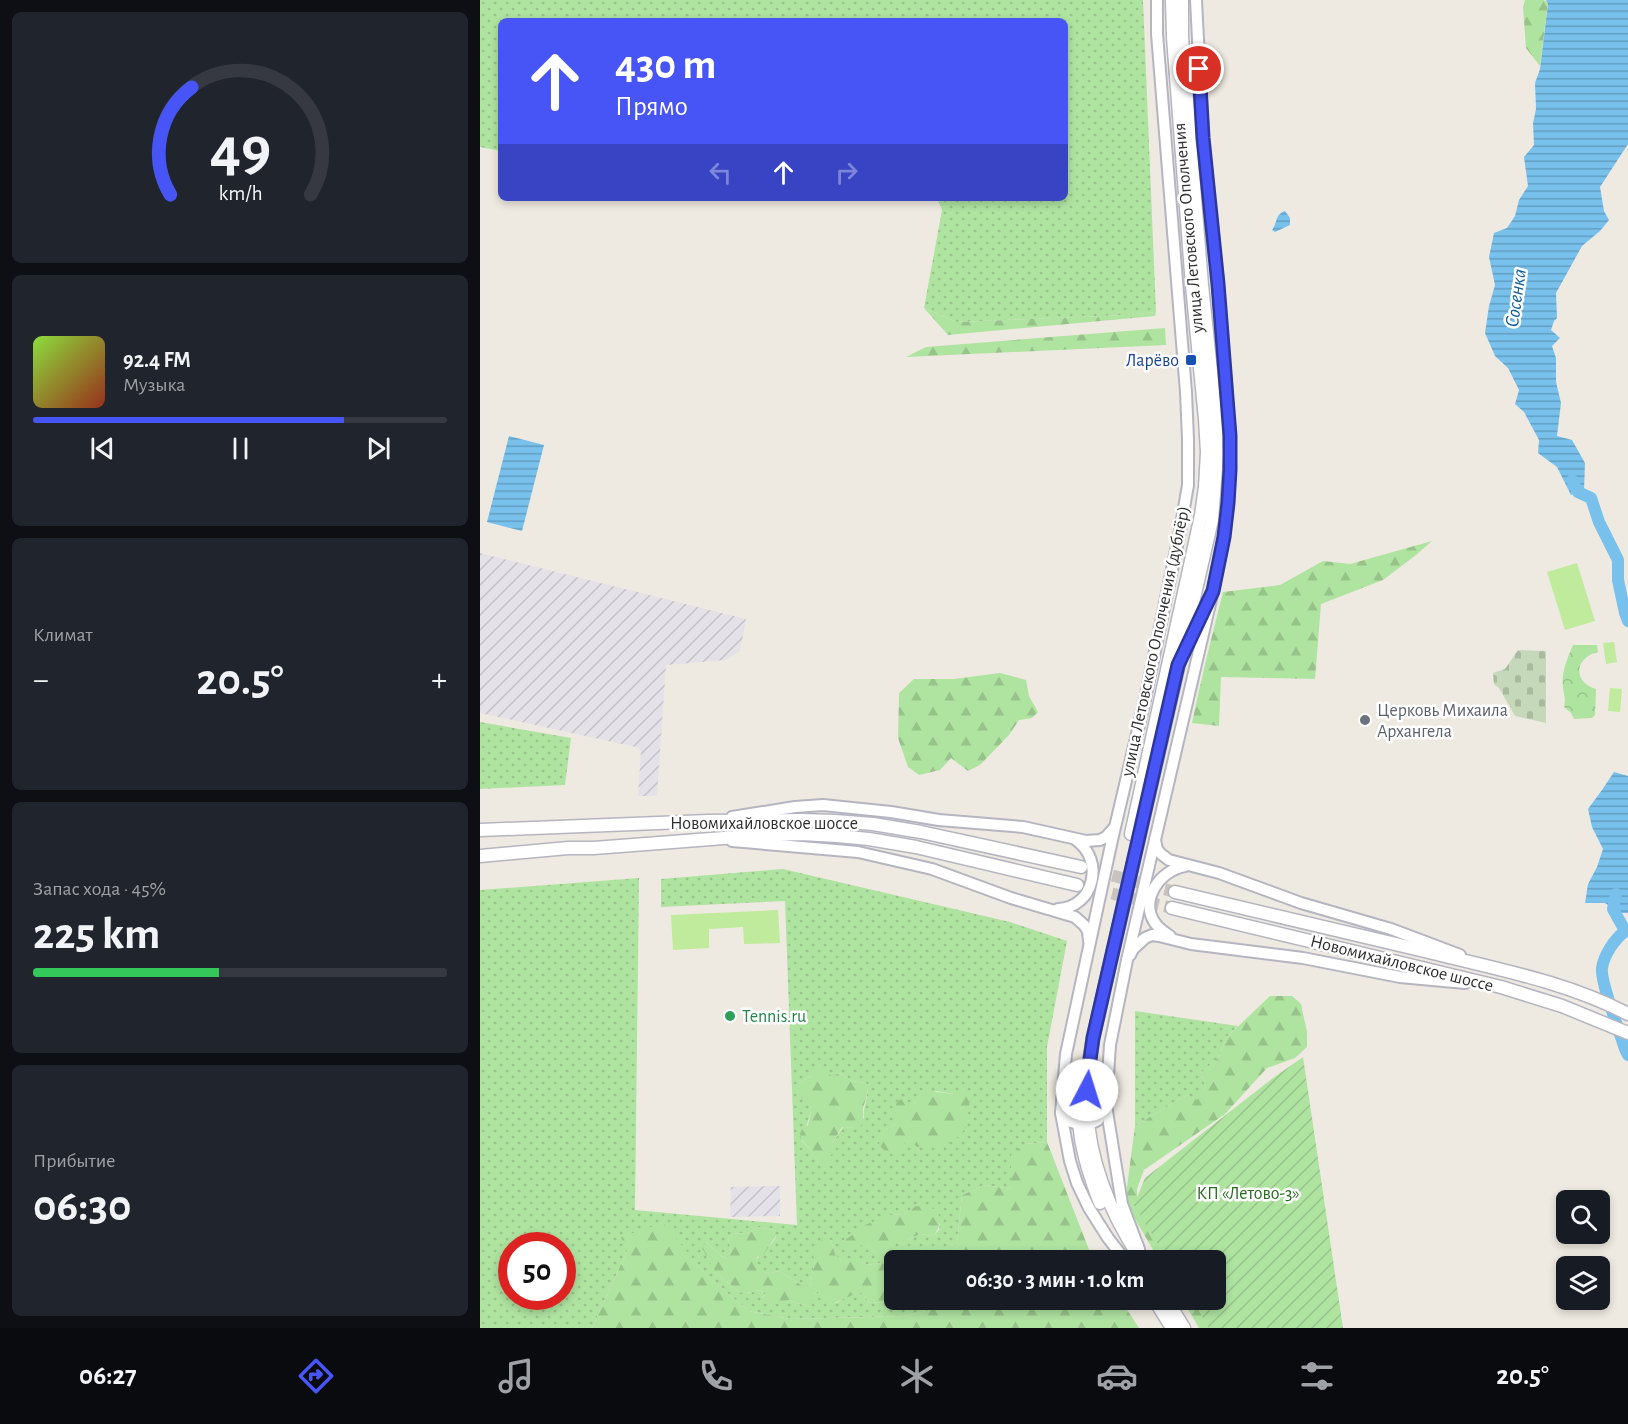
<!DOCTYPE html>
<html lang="ru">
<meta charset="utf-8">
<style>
:root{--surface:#171b24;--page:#20242c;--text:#f1f3f6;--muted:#9ea1a6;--line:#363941;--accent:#4755f6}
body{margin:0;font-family:"Alegreya Sans",sans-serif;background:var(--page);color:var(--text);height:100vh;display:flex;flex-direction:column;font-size:22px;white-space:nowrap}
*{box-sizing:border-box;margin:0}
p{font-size:20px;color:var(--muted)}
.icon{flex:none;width:33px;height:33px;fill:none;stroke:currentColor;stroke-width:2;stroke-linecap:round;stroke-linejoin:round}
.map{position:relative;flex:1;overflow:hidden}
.details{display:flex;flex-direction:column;gap:12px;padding:12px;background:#0d0f14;width:480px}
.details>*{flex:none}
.top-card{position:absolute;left:18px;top:18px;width:570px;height:183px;border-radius:9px;box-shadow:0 3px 9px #0003;background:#4755f6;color:#fff;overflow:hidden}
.fabs{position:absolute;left:1076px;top:1190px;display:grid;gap:12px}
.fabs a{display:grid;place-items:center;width:54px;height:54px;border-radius:9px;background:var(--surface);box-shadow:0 3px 9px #0003;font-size:30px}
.speed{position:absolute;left:18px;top:1232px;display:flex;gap:12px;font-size:30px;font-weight:700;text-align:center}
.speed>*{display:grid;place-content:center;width:78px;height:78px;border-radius:50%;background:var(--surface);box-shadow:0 3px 9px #0003;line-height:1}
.speed .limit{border:9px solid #d22;background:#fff;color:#111}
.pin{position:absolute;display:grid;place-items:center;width:51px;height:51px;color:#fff;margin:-26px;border:3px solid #fff;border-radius:50%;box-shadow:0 2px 6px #0007}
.me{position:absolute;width:66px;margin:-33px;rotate:5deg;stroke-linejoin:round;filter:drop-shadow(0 0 4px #0008)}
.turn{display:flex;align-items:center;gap:21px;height:126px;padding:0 18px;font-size:27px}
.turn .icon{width:78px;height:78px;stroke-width:2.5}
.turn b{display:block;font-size:42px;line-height:51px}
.lanes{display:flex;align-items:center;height:57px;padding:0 18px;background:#0003;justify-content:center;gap:30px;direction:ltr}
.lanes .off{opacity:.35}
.big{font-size:45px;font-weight:700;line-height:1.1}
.details .tile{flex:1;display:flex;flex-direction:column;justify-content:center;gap:9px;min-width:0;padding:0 21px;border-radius:9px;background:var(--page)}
.details .dial{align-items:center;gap:0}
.dial svg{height:156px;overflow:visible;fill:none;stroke:var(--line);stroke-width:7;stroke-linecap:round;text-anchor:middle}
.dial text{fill:var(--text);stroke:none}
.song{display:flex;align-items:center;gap:18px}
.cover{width:72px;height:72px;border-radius:9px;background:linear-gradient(135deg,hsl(90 70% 55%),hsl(10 70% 35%))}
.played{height:6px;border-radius:3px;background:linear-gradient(90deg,var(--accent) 75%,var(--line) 75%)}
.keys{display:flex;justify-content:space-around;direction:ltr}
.heat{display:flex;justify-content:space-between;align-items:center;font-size:33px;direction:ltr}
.charge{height:9px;border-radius:4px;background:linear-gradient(90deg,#34c759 45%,var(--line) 0)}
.trip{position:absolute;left:404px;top:1250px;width:342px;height:60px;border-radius:9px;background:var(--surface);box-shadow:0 3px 9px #0003;font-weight:700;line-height:60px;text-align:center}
.tabs{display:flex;height:96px;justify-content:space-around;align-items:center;background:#090b0e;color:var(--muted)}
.tabs .icon{width:42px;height:42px}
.tabs .active{color:var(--accent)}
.tabs b{font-size:27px;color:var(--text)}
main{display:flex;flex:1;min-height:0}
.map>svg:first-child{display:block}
.industrial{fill:url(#industrial-furrows)}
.grass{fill:url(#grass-dots);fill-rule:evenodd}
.forest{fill:url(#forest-firs)}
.cemetery{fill:url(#cemetery-stones)}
.park{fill:url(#park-crowns)}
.garden{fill:url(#garden-furrows)}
.pitch{fill:#c0ea9c}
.water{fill:url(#water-rules)}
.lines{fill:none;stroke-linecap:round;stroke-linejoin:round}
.river{stroke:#78c1ec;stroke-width:12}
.secondary-tunnel{stroke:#c8c4bd;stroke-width:12;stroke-dasharray:12 6;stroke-linecap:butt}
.tertiary-casing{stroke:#b4b5c0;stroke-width:14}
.secondary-casing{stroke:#b4b5c0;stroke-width:15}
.tertiary{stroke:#fff;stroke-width:10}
.secondary{stroke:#fff;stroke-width:12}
.route-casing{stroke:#2e37a0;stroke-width:15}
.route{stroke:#4755f6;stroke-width:10}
.transit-dot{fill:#1a4fb4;stroke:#fff;stroke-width:2}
.worship-dot{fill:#6b7280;stroke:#fff;stroke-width:2}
.leisure-dot{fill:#2e9e5b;stroke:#fff;stroke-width:2}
.labels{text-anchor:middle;stroke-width:5;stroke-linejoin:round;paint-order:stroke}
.street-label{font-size:18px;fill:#2e2e2e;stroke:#fff}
.transit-label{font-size:18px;fill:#164399;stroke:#fff;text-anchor:end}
.worship-label{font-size:18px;fill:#5b616d;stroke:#fff;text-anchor:start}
.leisure-label{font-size:18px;fill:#27864d;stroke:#fff;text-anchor:start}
.park-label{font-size:18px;fill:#256b1d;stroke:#fff}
.water-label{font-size:20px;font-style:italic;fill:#115f9e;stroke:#fff}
</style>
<main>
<section class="details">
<div class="tile dial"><svg viewBox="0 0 100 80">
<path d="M14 69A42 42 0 1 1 86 69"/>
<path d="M14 69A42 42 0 0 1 25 14" stroke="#4755f6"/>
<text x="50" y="56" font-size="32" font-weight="700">49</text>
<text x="50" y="72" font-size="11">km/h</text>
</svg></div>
<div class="tile">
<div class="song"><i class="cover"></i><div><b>92.4 FM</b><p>Музыка</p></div></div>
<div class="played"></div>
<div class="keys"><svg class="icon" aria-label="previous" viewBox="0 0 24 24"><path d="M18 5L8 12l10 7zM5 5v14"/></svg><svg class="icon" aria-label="pause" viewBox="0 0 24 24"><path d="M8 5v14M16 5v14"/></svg><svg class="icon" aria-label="next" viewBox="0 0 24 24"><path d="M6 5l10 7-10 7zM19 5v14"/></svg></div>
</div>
<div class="tile"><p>Климат</p>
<div class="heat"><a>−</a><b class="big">20.5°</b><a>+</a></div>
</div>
<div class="tile"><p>Запас хода · 45%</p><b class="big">225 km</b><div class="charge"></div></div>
<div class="tile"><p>Прибытие</p><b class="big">06:30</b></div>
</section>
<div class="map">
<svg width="1148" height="1328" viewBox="0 0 1148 1328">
<defs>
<pattern id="industrial-furrows" width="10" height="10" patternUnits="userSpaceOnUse" patternTransform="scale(1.5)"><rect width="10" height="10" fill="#e4e1e8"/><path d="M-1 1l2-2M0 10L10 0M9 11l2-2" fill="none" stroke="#c4c1c7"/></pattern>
<pattern id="grass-dots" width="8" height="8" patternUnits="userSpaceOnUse" patternTransform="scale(1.5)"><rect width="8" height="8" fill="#afe3a0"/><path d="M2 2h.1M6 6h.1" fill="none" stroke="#97c38a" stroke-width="1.8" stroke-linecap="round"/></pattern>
<pattern id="forest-firs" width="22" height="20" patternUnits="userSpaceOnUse" patternTransform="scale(1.5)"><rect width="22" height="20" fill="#afe3a0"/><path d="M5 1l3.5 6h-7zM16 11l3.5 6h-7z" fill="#97c38a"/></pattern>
<pattern id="cemetery-stones" width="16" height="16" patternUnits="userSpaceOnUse" patternTransform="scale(1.5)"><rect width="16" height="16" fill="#c5d8b9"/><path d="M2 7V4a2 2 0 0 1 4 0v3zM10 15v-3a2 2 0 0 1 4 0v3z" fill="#aaba9f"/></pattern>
<pattern id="park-crowns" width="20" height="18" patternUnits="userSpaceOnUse" patternTransform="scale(1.5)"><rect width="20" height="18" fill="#afe3a0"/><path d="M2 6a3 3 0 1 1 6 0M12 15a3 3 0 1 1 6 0" fill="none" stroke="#97c38a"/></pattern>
<pattern id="garden-furrows" width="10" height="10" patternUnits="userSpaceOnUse" patternTransform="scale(1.5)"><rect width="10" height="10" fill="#afe3a0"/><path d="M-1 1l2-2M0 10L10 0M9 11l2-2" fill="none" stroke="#97c38a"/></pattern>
<pattern id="water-rules" width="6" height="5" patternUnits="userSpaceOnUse" patternTransform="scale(1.5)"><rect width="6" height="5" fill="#78c1ec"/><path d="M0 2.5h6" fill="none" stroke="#639dc0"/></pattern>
</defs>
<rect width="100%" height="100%" fill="#eeeae1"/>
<!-- industrial -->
<g class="industrial">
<polygon points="0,553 266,619 260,651 246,660 186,665 177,796 158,796 161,751 156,747 0,713"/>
<polygon points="300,1186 300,1216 250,1217 251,1187"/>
</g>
<!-- grass -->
<g class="grass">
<polygon points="0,0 663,0 676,312 647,315 477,322 444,308 462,210 457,198 585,198 585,21 21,21 21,151 0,147"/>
<polygon points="0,722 91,738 85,785 0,789"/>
<path d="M303,869L530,922L587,941L567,1047V1142L545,1144L531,1189L505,1185L482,1195L475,1260H458L459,1255L437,1250L423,1260H414V1265L402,1263L387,1265L381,1262L366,1263L360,1260L355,1254L351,1240L335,1259L330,1286H323L299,1271L286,1274L275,1264C278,1252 291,1248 296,1237L292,1230L279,1227L267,1233L253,1234L248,1238L251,1251L248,1258L241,1256L226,1242L236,1273L259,1292L267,1293L280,1290L286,1293L282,1298L308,1300L330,1307L333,1294L340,1293L356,1303L374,1293H382L390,1303L436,1299H465L463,1307L425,1316L310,1319L269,1311L229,1278L182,1223L147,1251L112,1328H0V890L159,878L155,1210L317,1225L305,901L181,907V879ZM360,1073L372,1081L386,1083C391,1094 382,1106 384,1118L376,1128L363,1127L339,1164L332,1151L322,1141L331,1111L330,1104L319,1083L331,1076H352ZM456,1091L474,1094L432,1142L398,1134L416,1124L433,1104ZM436,1206L460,1223L459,1230L453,1236L440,1234L427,1240H413L397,1253L386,1245L363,1241L410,1215L424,1214ZM32,1245H82V1296H32Z"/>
<polygon points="655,1011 758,1026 746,1038 739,1057 721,1073 726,1087 717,1101 707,1095 655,1126"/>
</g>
<!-- forest -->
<g class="forest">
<polygon points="1045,0 1064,0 1068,3 1060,66 1046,48 1043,7"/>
<polygon points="444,308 477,322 647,315 676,312 675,316 468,335"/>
<polygon points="685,328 686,345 426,357 446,347"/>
<path d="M952,541L936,555L903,580L841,604L835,679L741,677L739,726L712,723C721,679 732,636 743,592L800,585L843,561L870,564Z"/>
<polygon points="520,673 546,680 549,696 558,712 552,718 539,720 529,735 500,765 488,771 471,758 460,770 439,775 428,767 418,738 419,693 434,679 474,679"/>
<polygon points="790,996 812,996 821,1004 827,1032 827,1047 815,1058 787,1068 745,1114 664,1170 657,1189 658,1210 688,1260 679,1260 645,1202 655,1126 707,1095 717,1100 726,1087 721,1073 739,1057 746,1038"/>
<path d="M340,1067L352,1076L360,1073L372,1081L386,1083C390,1093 385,1099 383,1109C383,1115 384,1120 382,1125L376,1128L362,1127L352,1144L353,1152L346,1164H339C336,1159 334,1154 331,1150C323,1141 313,1134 328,1125L331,1111L330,1104C319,1099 319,1094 319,1083L331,1076L333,1069Z"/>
<path d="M479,1090L486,1093L490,1099L488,1114L484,1120L486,1127C471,1148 461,1147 437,1147L432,1142L425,1141L420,1152L405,1151L400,1146L397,1134L416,1124V1104L421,1099L433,1104L445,1096L448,1091L474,1094Z"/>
<polygon points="567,1142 610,1252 615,1260 475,1260 482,1195 505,1185 531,1189 531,1155 545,1144"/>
<path d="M436,1206L456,1209C462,1219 461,1227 453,1236L440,1234L427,1240L413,1241L404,1252L397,1253L386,1245L366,1247L363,1241L380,1230L385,1225L410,1215L424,1214Z"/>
<polygon points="183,1223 229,1278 269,1311 310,1319 425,1316 463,1307 465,1299 640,1299 659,1328 112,1328 147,1251 141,1237"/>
<path d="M279,1227L292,1230L296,1236L284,1254L277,1257L276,1264L286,1274L299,1271L323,1286H330L335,1259L331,1253L344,1237L351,1240L355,1254L360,1260L366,1262H381L387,1265L402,1263L414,1265V1299H436L390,1303L382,1293C369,1294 360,1303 348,1304L340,1293L333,1294V1301L330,1307L308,1300L295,1304L282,1299L286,1293L280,1290L266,1293L259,1292L236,1273L222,1248L226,1242L241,1256L248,1258L251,1251L248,1238L253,1234L267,1233Z"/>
<polygon points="437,1250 452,1253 457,1251 459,1255 458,1260 423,1260"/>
<polygon points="702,1299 712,1299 730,1328 719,1328"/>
</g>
<!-- cemetery -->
<polygon class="cemetery" points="1038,650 1066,651 1066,723 1035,716 1019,688 1014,684 1013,673 1025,669"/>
<!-- park -->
<path class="park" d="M1093,645H1117L1118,652C1095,657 1092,682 1116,689L1115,715L1112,718L1094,719L1091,713L1084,707C1086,698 1084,696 1083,688C1081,672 1087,659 1093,645Z"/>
<!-- garden -->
<polygon class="garden" points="823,1057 863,1328 729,1328 712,1299 735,1299 735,1260 688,1260 654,1205 665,1178 793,1078"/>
<!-- pitch -->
<g class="pitch">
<polygon points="1097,563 1115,621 1085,630 1067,572"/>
<polygon points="1134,642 1137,662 1126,664 1123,643"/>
<polygon points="1130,688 1142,689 1140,712 1128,711"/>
<polygon points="298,910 300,943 264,944 263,927 229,929 229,948 193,950 191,915"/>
</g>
<!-- water -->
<g class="water">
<polygon points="1066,0 1148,0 1148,144 1120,187 1124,211 1129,220 1120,231 1102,246 1076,293 1077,318 1074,321 1071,330 1080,338 1072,346 1076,358 1076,382 1081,403 1077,436 1092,440 1105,463 1104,491 1091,495 1077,467 1058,453 1059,440 1044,412 1035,404 1039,390 1028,368 1015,356 1005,333 1009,306 1015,285 1009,257 1014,233 1027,228 1035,216 1039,200 1048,186 1044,157 1054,145 1053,123 1056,109 1055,83 1060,69 1068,4"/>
<path d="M805,211L810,218V225L795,232L792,230C798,223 794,215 805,211Z"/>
<polygon points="29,436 64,445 42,531 7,522"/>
<polygon points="1134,772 1148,776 1148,913 1140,913 1125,903 1105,903 1108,884 1117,867 1123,849 1112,827 1108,809 1122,790"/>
</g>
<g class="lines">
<!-- river -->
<g class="river">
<polyline points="1092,480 1098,492 1111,498 1119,522 1138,560 1138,580 1145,613 1148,621"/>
<path d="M1136,894L1133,909L1143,927L1144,932C1134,940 1124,955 1122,968C1120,981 1140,1033 1145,1049L1148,1055"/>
</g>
<!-- secondary-tunnel -->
<g class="secondary-tunnel">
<polyline points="615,871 695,892"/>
<polyline points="597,885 692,908"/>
</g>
<defs>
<g id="tertiary">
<polyline points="706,649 723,611"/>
<polyline points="252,817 315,807 343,805 411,812 459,820 543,827 606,841 620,840 626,837 633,829"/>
<polyline points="675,840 677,849 681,854 689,860 739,873 821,903 911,929 980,955"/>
<polyline points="252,841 378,852 452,869 531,898 595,917 604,925 608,931 609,941"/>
<path d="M578,909C614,908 625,860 596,840"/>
<path d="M690,936C684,932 679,929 675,923C659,900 680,870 705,866"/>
<polyline points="650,955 653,949 665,938 672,935 679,936 711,944 823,958 920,977 985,983"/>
<polyline points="581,1113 588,1121 598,1124 608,1125 618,1120 625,1106"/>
<polyline points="659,1249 642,1204 626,1105 630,1045 647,960 733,591 744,537 748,503 750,470 750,437 738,284 723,138 716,0"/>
<polyline points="645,1260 628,1238 609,1208 597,1183 590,1161 581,1113 586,1054 632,840 664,704 700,531 708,485 708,439 706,392 677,34 677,0"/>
</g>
<g id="secondary">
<polyline points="0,830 228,821 321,820 355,821 393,824 441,832 601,867"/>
<polyline points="651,834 721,515 725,487 727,452 725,419 712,286 693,37 692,0"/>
<polyline points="0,856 88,848 114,848 283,835 321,834 357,836 389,839 436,847 597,885"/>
<path d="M695,892C783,913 870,933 957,954C1021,970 1089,983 1148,1014"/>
<polyline points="692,908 1021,987 1082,1006 1148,1033"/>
<path d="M601,1068C594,1121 601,1154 620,1203"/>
<path d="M661,1260C631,1214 609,1163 607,1108C606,1085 609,1061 613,1038L732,520L737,454L736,419L722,285L702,37V0"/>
<polyline points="674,1299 692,1328"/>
<polyline points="686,1299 704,1328"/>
</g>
</defs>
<!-- tertiary casing -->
<use href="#tertiary" class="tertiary-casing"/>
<!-- secondary casing -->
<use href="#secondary" class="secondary-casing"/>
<!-- tertiary -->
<use href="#tertiary" class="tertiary"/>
<!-- secondary -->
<use href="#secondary" class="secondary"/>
</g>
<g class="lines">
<defs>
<polyline id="route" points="607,1090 608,1074 613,1038 698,665 733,591 744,537 748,503 750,470 750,436 738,284 723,138 719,69"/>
</defs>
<!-- route casing -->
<use href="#route" class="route-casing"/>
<!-- route -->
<use href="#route" class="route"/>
</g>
<!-- markers -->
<rect class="transit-dot" x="705" y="354" width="12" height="12" rx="3"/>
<circle class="worship-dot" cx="885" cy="720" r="6"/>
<circle class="leisure-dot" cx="250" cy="1016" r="6"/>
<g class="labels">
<!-- street labels -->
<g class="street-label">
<text transform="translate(708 228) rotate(-95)" y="6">улица Летовского Ополчения</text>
<text transform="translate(675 641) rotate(-78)" y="6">улица Летовского Ополчения (дублёр)</text>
<text x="284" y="829">Новомихайловское шоссе</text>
<text transform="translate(922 963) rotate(14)" y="6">Новомихайловское шоссе</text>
</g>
<!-- transit labels -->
<g class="transit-label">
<text x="699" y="366">Ларёво</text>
</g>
<!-- worship labels -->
<g class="worship-label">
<text x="897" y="716">Церковь Михаила<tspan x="897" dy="21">Архангела</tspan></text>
</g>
<!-- leisure labels -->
<g class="leisure-label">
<text x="262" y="1022">Tennis.ru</text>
</g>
<!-- park labels -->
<g class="park-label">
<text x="768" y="1199">КП «Летово-3»</text>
</g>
<!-- water labels -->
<g class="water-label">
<text transform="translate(1035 298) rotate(-82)" y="7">Сосенка</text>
</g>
</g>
</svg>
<div class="fabs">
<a><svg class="icon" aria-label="search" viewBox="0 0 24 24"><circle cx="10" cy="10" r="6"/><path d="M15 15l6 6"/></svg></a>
<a><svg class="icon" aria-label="layers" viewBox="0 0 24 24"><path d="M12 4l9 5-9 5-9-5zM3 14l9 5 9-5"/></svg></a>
</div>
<div class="speed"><div class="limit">50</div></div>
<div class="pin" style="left:719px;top:69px;background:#d93025"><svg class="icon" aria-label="arrive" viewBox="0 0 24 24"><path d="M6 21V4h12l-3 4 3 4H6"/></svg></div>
<svg class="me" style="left:607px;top:1090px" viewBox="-20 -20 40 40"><circle r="19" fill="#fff"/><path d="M0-13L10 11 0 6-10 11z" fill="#4755f6"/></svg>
<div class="trip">06:30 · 3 мин · 1.0 km</div>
<div class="top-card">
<div class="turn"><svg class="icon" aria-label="ahead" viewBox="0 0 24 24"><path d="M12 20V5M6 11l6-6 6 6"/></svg><div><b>430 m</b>Прямо</div></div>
<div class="lanes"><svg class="icon off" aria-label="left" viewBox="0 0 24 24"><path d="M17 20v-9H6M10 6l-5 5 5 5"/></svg><svg class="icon" aria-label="ahead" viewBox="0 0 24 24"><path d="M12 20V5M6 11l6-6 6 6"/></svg><svg class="icon off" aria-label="right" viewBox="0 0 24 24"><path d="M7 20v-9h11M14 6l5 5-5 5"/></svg></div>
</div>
</div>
</main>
<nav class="tabs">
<b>06:27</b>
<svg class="icon active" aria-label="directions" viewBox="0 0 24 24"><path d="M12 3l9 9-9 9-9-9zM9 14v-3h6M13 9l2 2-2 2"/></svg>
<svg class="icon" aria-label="music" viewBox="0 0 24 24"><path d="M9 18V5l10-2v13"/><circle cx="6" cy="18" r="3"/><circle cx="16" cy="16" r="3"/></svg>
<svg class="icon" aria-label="phone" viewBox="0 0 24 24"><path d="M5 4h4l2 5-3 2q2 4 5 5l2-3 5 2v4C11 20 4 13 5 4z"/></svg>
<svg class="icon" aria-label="climate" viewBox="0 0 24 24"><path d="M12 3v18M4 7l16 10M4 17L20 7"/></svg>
<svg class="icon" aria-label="car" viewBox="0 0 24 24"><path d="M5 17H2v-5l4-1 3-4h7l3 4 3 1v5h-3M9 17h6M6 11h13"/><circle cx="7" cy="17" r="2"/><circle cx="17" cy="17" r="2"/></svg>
<svg class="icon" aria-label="filters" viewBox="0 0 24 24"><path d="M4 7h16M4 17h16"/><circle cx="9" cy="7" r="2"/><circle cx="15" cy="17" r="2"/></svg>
<b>20.5°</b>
</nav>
